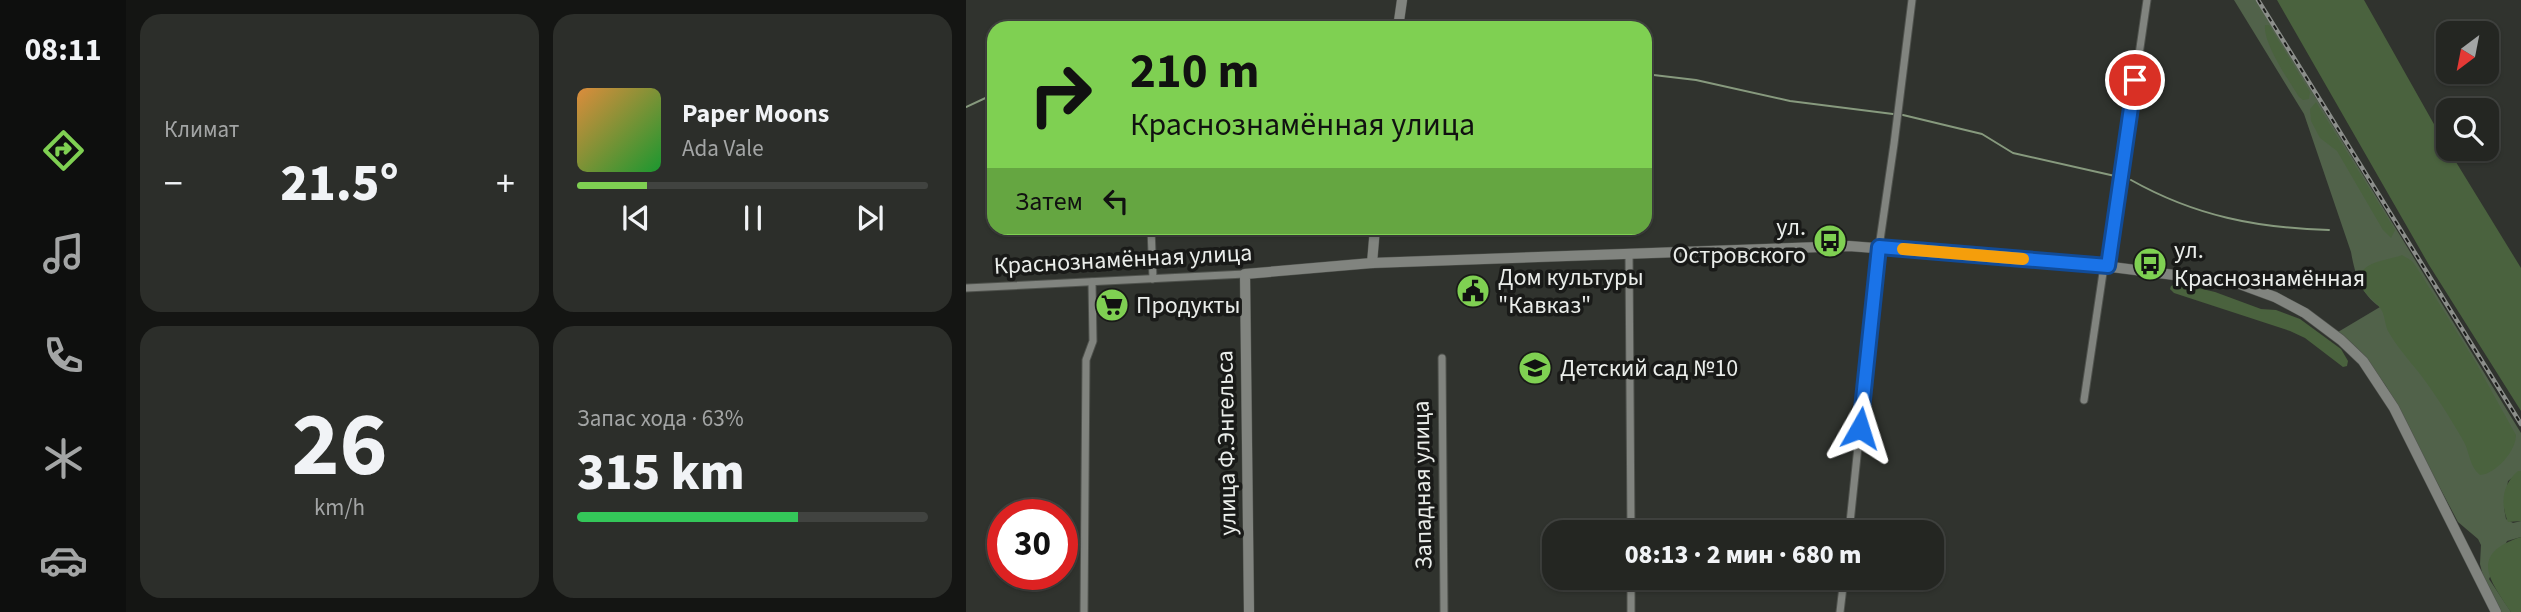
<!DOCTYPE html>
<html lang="ru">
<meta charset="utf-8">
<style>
:root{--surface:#242622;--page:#2c2e2a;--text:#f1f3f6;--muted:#a3a5a5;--line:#414340;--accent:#7fd052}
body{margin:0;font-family:"Source Sans 3",sans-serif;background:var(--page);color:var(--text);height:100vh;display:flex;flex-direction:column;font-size:26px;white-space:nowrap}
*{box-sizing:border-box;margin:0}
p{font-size:23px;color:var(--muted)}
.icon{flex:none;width:38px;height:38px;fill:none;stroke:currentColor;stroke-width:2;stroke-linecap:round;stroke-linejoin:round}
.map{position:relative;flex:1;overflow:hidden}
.panel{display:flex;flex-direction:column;gap:14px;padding:14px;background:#141513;width:840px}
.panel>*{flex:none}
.top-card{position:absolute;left:21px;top:21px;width:665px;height:214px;border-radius:21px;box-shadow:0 2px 5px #0004,0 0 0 2px var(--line);background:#7fd052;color:#111;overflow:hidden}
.needle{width:46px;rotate:212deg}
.fabs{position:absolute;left:1470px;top:21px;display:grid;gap:14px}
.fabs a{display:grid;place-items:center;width:63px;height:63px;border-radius:14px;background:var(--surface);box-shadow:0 2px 5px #0004,0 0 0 2px var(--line);font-size:35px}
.speed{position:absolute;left:21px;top:499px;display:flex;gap:14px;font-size:35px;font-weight:700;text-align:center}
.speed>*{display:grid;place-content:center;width:91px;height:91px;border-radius:50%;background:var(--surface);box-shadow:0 2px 5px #0004,0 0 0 2px var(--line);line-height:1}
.speed .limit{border:10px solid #d22;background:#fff;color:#111}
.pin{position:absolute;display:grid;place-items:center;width:60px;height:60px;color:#fff;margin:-30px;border:4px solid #fff;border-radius:50%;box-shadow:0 2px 7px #0007}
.me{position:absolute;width:77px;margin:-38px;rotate:6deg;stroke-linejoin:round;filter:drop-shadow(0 0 5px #0008)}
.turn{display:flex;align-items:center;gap:24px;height:147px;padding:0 28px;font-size:32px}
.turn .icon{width:91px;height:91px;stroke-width:2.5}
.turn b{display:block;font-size:49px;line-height:60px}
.then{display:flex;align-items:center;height:66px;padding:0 28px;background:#0003;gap:14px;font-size:26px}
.big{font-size:52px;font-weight:800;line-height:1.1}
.panel .widget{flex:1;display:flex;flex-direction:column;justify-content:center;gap:10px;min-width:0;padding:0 24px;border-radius:21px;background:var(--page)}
.panel .dial{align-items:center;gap:0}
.dial b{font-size:91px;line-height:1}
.song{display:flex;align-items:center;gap:21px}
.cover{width:84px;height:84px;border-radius:10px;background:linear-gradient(135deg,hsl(30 70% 55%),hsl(130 70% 35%))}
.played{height:7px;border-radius:4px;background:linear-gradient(90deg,var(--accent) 20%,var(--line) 20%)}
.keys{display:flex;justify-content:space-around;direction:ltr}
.heat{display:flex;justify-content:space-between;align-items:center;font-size:38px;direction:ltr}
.charge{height:10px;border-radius:5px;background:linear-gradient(90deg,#34c759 63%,var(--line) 0)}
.panel .tiles{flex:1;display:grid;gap:14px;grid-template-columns:repeat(2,1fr)}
.trip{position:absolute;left:576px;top:520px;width:402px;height:70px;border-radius:21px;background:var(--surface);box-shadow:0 2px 5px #0004,0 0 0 2px var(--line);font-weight:800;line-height:70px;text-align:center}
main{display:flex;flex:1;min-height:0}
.tab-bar{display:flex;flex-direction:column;width:126px;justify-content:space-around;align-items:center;background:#0e0f0e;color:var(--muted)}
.tab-bar .icon{width:49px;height:49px}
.tab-bar .current{color:var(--accent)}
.tab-bar b{font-size:32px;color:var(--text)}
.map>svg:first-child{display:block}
.green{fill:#51624a}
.forest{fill:#4a623e}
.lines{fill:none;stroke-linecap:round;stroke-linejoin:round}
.stream{stroke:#879a7e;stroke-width:2}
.street-casing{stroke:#4f524d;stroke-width:9}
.secondary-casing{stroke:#4f524d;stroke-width:11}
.street{stroke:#81847f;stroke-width:7}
.secondary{stroke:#81847f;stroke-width:10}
.rail-casing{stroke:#8b8e8a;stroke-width:4.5}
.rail{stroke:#191a18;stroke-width:2;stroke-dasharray:5;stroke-linecap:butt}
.route-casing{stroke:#114b97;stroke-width:18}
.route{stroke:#1a73e8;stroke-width:12}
.slow{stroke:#f59e0b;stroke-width:12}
.labels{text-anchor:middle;stroke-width:7;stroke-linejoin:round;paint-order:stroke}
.poi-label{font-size:24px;fill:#eaedea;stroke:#191a18;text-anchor:start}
.street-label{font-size:24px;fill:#eaedea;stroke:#191a18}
</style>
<main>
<nav class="tab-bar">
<b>08:11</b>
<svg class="icon current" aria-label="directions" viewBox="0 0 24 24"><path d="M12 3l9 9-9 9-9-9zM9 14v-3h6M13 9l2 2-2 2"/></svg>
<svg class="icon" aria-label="music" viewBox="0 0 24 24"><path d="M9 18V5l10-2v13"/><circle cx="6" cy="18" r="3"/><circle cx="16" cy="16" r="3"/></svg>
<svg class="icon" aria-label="phone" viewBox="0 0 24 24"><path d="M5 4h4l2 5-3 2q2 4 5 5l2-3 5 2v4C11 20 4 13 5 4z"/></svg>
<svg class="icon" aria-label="climate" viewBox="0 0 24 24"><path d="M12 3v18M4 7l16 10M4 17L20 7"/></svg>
<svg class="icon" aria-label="car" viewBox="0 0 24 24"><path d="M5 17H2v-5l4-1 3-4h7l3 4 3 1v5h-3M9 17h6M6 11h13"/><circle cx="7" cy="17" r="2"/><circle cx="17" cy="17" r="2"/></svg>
</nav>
<section class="panel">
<div class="tiles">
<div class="widget"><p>Климат</p>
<div class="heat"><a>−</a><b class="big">21.5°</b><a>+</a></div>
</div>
<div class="widget">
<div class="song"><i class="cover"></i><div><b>Paper Moons</b><p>Ada Vale</p></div></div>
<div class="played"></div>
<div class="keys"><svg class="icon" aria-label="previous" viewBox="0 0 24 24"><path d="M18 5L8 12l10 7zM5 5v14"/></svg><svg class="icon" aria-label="pause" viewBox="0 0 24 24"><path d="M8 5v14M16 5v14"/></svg><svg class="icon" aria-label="next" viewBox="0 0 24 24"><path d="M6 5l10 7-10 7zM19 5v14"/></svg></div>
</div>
<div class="widget dial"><b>26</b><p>km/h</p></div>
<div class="widget"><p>Запас хода · 63%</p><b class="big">315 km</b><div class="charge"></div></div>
</div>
</section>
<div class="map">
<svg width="1555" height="612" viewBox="0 0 1555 612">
<rect width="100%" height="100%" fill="#30332e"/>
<!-- green -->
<path class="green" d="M1268,0H1290L1555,433V471L1542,481L1538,508L1540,519L1547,523L1555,521V537L1541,541L1523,579L1545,612H1535L1518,580L1514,564L1515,545L1512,539L1492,522L1420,386L1401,361L1372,332L1414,307C1394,293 1389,274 1385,252L1338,114Z"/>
<!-- forest -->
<g class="forest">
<polygon points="1311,0 1398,0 1482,149 1555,268 1555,411 1463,265"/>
<path d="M1299,25H1303L1344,92L1343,99L1337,100L1333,97C1322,79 1297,43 1299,25Z"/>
<polygon points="1350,102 1429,230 1425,238 1417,230 1371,151 1354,138 1345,121 1344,109"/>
<path d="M1436,255L1446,261L1451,268L1510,363L1550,435C1550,451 1530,474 1514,475C1503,466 1504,453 1498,442C1485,419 1470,395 1454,374C1443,360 1431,347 1422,331C1419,325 1419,317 1416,311C1411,300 1390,291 1394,276C1398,261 1424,260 1436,255Z"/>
<polygon points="1211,283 1249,292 1295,309 1310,310 1334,319 1375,349 1382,361 1381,366 1377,367 1339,338 1324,331 1208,293 1204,289 1205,286"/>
<path d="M1552,471H1555V521L1542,522C1534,503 1536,485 1552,471Z"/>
<path d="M1555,537V612H1545C1523,579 1503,554 1555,537Z"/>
</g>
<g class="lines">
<!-- stream -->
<g class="stream">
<polyline points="679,74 730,80 824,101 927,114"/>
<polyline points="0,107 28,94"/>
<polyline points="937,115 1016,134 1047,153 1149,176"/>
<path d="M1165,180C1229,216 1291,228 1363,230"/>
</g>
<defs>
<g id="street">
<polyline points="185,228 187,279"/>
<polyline points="663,254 665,532"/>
<polyline points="1142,266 1181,0"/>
<polyline points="0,288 279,274"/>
<polyline points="476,358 478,612"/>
<polyline points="1118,400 1138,266"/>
<polyline points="883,532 913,247 928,144 946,0"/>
<polyline points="665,578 665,612"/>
<polyline points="118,612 120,360 127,341 126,282"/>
<polyline points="874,612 878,578"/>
</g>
<g id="secondary">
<polyline points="432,28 436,0"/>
<polyline points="406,263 409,228"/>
<polyline points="283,612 279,274 406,263 883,246 1138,266 1271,283 1309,297 1339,313 1375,340 1397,361 1428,408 1530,612"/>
</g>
</defs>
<!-- street casing -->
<use href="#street" class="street-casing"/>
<!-- secondary casing -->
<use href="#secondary" class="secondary-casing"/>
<!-- street -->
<use href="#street" class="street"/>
<!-- secondary -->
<use href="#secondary" class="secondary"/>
<defs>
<polyline id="rail" points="1292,0 1555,424"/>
</defs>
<!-- rail casing -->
<use href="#rail" class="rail-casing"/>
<!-- rail -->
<use href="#rail" class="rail"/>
</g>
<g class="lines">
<defs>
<polyline id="route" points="894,428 913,247 1142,266 1169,80"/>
</defs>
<!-- route casing -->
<use href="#route" class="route-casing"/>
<!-- route -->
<use href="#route" class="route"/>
<!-- slow -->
<polyline class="slow" points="937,249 1057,259"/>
</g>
<!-- icons -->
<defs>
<symbol id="bus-disc" viewBox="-11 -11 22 22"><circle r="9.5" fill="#7fd052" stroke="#191a18"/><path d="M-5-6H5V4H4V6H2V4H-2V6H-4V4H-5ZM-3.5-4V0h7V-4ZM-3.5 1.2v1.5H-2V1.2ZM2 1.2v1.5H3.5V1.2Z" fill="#111"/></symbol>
<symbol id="civic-disc" viewBox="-11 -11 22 22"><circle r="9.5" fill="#7fd052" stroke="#191a18"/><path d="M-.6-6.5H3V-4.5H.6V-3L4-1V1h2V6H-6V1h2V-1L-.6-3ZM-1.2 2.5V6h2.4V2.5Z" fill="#111"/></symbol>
<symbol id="supermarket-disc" viewBox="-11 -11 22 22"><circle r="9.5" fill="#7fd052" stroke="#191a18"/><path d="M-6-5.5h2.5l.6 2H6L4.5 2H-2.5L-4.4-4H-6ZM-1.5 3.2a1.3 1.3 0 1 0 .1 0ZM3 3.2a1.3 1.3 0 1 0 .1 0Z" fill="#111"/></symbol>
<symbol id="school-disc" viewBox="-11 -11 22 22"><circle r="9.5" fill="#7fd052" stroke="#191a18"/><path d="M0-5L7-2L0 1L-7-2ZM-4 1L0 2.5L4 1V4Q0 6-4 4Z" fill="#111"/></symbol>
</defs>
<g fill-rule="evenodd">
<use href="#bus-disc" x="845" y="222" width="38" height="38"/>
<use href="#bus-disc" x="1165" y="245" width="38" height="38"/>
<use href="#civic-disc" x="488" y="272" width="38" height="38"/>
<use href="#supermarket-disc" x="127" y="286" width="38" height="38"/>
<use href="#school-disc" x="550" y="349" width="38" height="38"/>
</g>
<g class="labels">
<!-- poi labels -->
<g class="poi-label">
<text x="840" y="235" text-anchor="end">ул.<tspan x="840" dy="28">Островского</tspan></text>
<text x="1208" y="258">ул.<tspan x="1208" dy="28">Краснознамённая</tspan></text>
<text x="532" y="285">Дом культуры<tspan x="532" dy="28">"Кавказ"</tspan></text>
<text x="170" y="313">Продукты</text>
<text x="594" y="376">Детский сад №10</text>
</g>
<!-- street labels -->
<g class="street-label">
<text transform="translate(157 259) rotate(-3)" y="8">Краснознамённая улица</text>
<text transform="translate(260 443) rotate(-91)" y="8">улица Ф.Энгельса</text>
<text transform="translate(456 485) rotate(-91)" y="8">Западная улица</text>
</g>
</g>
</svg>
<div class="fabs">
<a><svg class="needle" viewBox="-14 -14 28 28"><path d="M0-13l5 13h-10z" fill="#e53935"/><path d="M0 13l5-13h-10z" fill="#a3a5a5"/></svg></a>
<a><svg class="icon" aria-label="search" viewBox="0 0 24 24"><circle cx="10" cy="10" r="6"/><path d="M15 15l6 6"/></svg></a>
</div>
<div class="speed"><div class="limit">30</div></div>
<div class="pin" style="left:1169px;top:80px;background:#d93025"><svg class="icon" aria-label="arrive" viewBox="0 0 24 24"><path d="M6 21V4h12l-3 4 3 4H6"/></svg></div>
<svg class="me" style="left:894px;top:428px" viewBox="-20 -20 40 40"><path d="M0-17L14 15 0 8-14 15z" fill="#1a73e8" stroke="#fff" stroke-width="4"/></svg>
<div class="trip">08:13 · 2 мин · 680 m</div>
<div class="top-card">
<div class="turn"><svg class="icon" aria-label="right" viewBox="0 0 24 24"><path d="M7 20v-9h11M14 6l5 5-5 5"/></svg><div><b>210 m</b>Краснознамённая улица</div></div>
<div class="then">Затем<svg class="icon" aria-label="left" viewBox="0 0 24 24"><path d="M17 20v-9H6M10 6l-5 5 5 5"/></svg></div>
</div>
</div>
</main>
